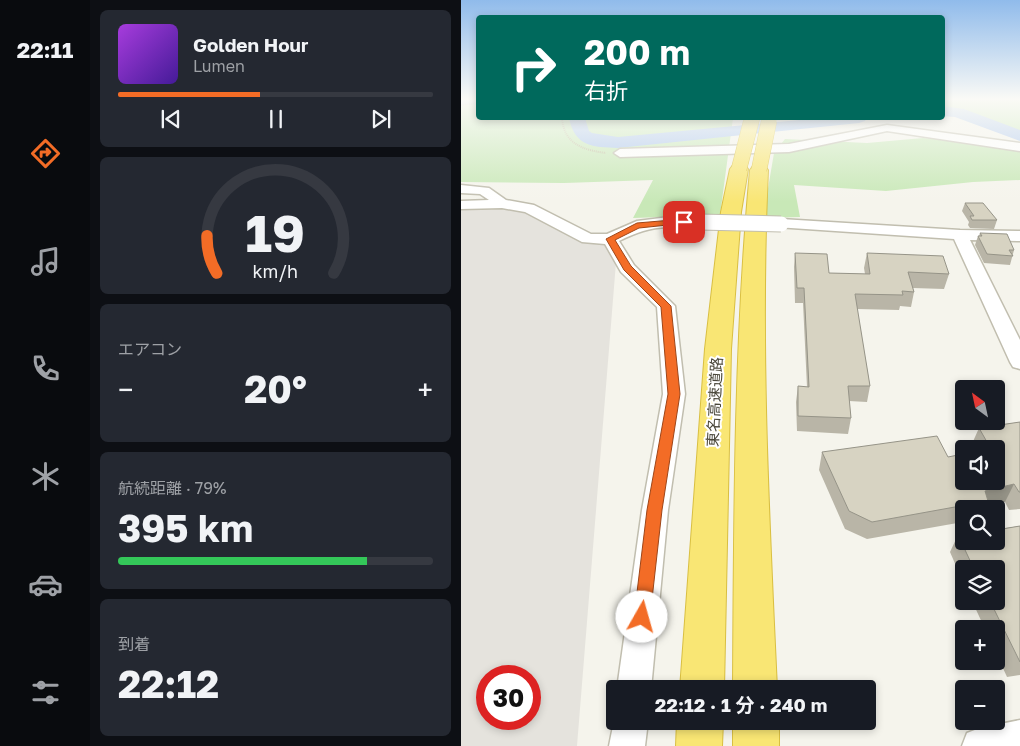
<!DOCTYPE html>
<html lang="ja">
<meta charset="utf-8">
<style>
:root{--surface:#171b24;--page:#242831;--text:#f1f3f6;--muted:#9ea1a6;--line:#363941;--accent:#f36c26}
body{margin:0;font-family:"Golos Text","Noto Sans JP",sans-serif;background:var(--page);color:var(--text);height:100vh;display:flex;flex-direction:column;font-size:19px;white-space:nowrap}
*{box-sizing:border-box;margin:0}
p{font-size:16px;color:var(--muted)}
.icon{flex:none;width:28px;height:28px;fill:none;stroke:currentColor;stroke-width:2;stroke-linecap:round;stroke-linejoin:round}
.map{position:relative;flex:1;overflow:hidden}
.sheet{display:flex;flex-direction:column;gap:10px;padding:10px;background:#0d0f14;width:371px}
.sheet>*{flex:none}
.top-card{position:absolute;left:15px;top:15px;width:469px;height:105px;border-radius:5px;box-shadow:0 2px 8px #0003;background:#00695c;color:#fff;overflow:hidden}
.needle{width:32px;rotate:327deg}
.fabs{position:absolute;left:494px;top:380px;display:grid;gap:10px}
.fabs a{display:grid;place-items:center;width:50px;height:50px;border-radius:5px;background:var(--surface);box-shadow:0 2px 8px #0003;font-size:25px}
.speed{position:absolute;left:15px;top:665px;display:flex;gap:10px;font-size:25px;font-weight:700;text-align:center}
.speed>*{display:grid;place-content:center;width:65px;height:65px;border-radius:50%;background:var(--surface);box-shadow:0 2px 8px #0003;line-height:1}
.speed .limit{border:8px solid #d22;background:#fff;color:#111}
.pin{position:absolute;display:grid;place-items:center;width:42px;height:42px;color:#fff;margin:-21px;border-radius:10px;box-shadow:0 2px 8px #0006}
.me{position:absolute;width:55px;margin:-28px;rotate:7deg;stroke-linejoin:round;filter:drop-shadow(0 0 4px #0008)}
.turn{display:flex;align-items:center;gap:18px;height:105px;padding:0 25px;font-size:22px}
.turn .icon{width:65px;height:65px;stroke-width:2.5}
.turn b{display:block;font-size:35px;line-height:42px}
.big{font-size:38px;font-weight:700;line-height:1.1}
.sheet .card{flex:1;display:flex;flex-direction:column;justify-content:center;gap:8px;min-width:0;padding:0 18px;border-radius:8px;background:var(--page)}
.sheet .dial{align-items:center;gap:0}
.dial svg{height:130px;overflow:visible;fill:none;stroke:var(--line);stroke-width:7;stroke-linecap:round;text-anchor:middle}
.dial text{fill:var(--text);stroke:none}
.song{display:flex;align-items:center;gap:15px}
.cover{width:60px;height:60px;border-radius:8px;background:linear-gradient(135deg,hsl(280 70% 55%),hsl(260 70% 35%))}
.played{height:5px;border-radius:2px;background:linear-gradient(90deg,var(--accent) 45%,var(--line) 45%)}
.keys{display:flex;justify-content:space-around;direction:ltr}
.heat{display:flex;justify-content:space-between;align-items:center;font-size:28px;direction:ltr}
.charge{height:8px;border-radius:4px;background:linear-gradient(90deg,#34c759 79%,var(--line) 0)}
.trip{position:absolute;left:145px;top:680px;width:270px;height:50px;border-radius:5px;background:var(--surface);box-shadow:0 2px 8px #0003;font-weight:700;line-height:50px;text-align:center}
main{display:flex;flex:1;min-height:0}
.menu{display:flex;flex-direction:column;width:90px;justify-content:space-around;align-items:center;background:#090b0e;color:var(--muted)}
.menu .icon{width:35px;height:35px}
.menu .selected{color:var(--accent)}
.menu b{font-size:22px;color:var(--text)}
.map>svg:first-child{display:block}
.industrial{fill:#e5e3dd;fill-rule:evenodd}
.green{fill:#c8e8b7}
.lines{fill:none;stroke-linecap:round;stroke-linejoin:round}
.river{fill:#acc6ef;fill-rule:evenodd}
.minor-casing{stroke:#c1beaf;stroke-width:3}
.highway-casing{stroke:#d9bf42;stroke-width:2}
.path{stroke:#c2bda0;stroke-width:2;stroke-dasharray:1 1;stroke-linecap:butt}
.minor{fill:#fff;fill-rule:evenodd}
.highway{fill:#f9e674;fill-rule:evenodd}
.minor-bridge-casing{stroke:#c1beaf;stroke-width:17;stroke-linecap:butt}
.highway-bridge-casing{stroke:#d9bf42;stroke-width:16;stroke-linecap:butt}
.minor-bridge{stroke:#fff;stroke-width:15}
.highway-bridge{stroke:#f9e674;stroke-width:15}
.wall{fill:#b9b5a7}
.shaded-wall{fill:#969488}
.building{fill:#d7d3c2;stroke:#969488}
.route{fill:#f36c26;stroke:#9e4619}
.labels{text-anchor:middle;stroke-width:4;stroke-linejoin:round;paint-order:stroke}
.street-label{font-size:15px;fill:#4a473a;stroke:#fff}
</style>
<main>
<nav class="menu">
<b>22:11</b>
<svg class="icon selected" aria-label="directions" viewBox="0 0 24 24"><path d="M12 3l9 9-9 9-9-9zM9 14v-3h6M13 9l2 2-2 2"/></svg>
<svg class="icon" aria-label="music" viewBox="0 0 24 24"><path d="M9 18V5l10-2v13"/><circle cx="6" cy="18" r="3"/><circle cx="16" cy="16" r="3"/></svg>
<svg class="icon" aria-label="phone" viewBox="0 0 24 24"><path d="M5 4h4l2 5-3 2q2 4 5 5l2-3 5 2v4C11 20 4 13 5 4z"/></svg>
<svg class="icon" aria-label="climate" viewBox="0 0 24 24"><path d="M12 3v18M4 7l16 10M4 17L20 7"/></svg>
<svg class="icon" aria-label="car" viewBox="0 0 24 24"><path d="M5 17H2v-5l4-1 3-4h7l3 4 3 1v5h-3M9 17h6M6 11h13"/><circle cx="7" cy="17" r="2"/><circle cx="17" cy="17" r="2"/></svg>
<svg class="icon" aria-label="filters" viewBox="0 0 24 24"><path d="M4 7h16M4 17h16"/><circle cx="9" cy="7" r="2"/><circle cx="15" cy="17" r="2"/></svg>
</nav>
<section class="sheet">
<div class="card">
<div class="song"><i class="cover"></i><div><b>Golden Hour</b><p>Lumen</p></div></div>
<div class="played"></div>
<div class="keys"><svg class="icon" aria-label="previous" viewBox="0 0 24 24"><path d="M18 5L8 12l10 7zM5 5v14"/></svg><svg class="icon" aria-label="pause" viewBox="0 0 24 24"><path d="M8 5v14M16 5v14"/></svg><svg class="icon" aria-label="next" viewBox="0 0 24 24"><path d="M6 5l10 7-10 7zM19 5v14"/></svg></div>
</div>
<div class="card dial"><svg viewBox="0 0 100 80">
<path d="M14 69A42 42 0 1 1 86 69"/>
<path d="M14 69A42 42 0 0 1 8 46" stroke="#f36c26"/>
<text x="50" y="56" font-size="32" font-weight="700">19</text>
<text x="50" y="72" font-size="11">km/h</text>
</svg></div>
<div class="card"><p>エアコン</p>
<div class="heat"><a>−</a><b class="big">20°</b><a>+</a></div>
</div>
<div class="card"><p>航続距離 · 79%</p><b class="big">395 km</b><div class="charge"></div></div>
<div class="card"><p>到着</p><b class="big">22:12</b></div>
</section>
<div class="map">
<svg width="559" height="746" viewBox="0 0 559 746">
<rect width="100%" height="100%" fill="#f5f4ec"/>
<!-- industrial -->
<path class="industrial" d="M0,203L41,204L156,250L116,746H0ZM26,676H69V719H26Z"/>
<!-- green -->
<g class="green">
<polygon points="0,98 17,98 18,118 272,118 259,215 172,218 192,180 103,183 0,182"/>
<polygon points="481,98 559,98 559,131 481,105"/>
<polygon points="462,138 559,147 559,180 512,182 425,191 333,185 339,217 302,218 313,153 324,139 406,143"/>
</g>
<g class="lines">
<!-- river -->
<g class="river">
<polygon points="0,98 18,98 18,104 0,105"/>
<polygon points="481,106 503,109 559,130 559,141 494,117 481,116"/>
<path d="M108,118H124L128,131L131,133L157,137L359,118H406L404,121L398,123L157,148C132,147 114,147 108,118Z"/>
</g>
<defs>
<g id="minor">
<polygon points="426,125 559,143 559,151 426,131 328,152 159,157 153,153 159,149 328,144"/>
<path d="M0,185L28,188L45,200L73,205L130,234H146L176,221L208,217L243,219L246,222L243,225C232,228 219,226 207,227C188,228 176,232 158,241L173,265L214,306L224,394L207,510L190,689H156L181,510L202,394L196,307L160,272L144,244L121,242L64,212L41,208L0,209V201L28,200L19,194L0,193Z"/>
<polygon points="320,219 499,230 559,231 559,241 509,240 559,340 559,369 552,367 549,362 493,239 315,227 312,224 315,221"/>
<polygon points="154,716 154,721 187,721 184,746 148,746"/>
<polygon points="559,720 559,746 501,746 506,733 519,728"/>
</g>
<g id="highway">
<polygon points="278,164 284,165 287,169 280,212 270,349 263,689 219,689 244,349 260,212 269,169 272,165"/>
<path d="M298,165L304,166L307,170C299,343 308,516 316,689H272C273,515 273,343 289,170L292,166Z"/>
<polygon points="216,721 262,721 261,746 215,746"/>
<rect x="272" y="721" width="46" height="25"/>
</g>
</defs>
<!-- minor casing -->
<use href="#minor" class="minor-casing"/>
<!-- highway casing -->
<use href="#highway" class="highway-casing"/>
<!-- path -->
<g class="path">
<polyline points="0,105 18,103"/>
<path d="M101,118C103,144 122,150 145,153"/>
</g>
<!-- minor -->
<use href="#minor" class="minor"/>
<!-- highway -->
<use href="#highway" class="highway"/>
<defs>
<polyline id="minor-bridge" points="238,222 320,224"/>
<g id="highway-bridge">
<polyline points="278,169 291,118"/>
<polyline points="298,170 308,121"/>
</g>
</defs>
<!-- minor-bridge casing -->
<use href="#minor-bridge" class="minor-bridge-casing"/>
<!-- highway-bridge casing -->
<use href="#highway-bridge" class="highway-bridge-casing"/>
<!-- minor-bridge -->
<use href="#minor-bridge" class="minor-bridge"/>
<!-- highway-bridge -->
<use href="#highway-bridge" class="highway-bridge"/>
</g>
<!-- wall -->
<g class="wall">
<polygon points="504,203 536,220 533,229 509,228 507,225 508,222 501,211"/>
<polygon points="519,233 553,250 549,265 523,263 514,245 517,236 518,236"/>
<polygon points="334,253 368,273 404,274 403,268 406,253 488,274 483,289 452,288 453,292 450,307 439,306 438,310 396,309 409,386 406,402 388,401 390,418 387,434 336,431 335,402 337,386 346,387 342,303 334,303 333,267"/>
<polygon points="559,422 559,509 548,510 544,502 524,506 523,509 502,509 502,522 406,539 384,529 358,470 361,452 487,457 502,481 535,449 511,449 510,446 518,428"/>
<polygon points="559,526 559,675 546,677 535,653 535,629 524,629 511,601 535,601 535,569 502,569 502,582 489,552 497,535"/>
</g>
<!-- shaded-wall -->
<polygon class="shaded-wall" points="553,484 544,502 524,506 527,501 524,491"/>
<!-- building -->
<g class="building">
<polygon points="504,203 522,203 536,220 511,220 509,216 513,216"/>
<polygon points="519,233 546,234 553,250 548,250 552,256 526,254 517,236 521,236"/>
<polygon points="334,253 366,254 368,273 409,274 406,253 482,256 488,274 447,272 453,292 441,291 442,295 394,294 409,386 387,386 390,418 337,416 337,386 348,387 343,288 336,288"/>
<polygon points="559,422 559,492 558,492 553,484 524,491 527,501 411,522 388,511 361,452 476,436 487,457 502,454 502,481 535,481 535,449 530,449 518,428"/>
<polygon points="559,526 559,662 529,601 535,601 535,569 513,569 497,535 502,534 502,541 535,541 535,530"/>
</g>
<!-- sky -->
<linearGradient id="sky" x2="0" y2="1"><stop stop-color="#90bbeb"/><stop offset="0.49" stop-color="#fafaf6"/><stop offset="1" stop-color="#fafaf6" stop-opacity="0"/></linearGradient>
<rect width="559" height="202" fill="url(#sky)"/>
<!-- route -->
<polygon class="route" points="223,219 227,222 226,223 178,228 154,240 170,266 210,306 219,394 201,510 189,617 187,623 181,625 175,623 173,617 186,510 207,394 200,307 163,270 145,239 176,223"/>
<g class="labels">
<!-- street labels -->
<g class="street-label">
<text transform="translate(254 402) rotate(-87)" y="5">東名高速道路</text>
</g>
</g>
</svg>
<div class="fabs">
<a><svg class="needle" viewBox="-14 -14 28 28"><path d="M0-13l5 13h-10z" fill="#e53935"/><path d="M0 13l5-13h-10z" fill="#9ea1a6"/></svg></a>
<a><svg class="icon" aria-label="sound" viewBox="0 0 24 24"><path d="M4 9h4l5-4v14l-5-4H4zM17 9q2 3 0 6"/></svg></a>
<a><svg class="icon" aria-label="search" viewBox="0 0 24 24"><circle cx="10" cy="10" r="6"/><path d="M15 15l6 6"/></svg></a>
<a><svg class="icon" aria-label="layers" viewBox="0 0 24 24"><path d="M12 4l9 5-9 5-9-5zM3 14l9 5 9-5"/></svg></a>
<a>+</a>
<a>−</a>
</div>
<div class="speed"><div class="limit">30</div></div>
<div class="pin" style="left:223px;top:222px;background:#d93025"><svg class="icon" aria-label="arrive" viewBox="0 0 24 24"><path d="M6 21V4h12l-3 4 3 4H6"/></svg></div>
<svg class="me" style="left:181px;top:617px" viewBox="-20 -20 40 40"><circle r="19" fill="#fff"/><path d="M0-13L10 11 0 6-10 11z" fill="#f36c26"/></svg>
<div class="trip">22:12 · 1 分 · 240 m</div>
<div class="top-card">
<div class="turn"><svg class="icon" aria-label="right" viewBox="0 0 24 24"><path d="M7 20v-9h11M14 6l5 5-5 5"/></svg><div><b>200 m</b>右折</div></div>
</div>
</div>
</main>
